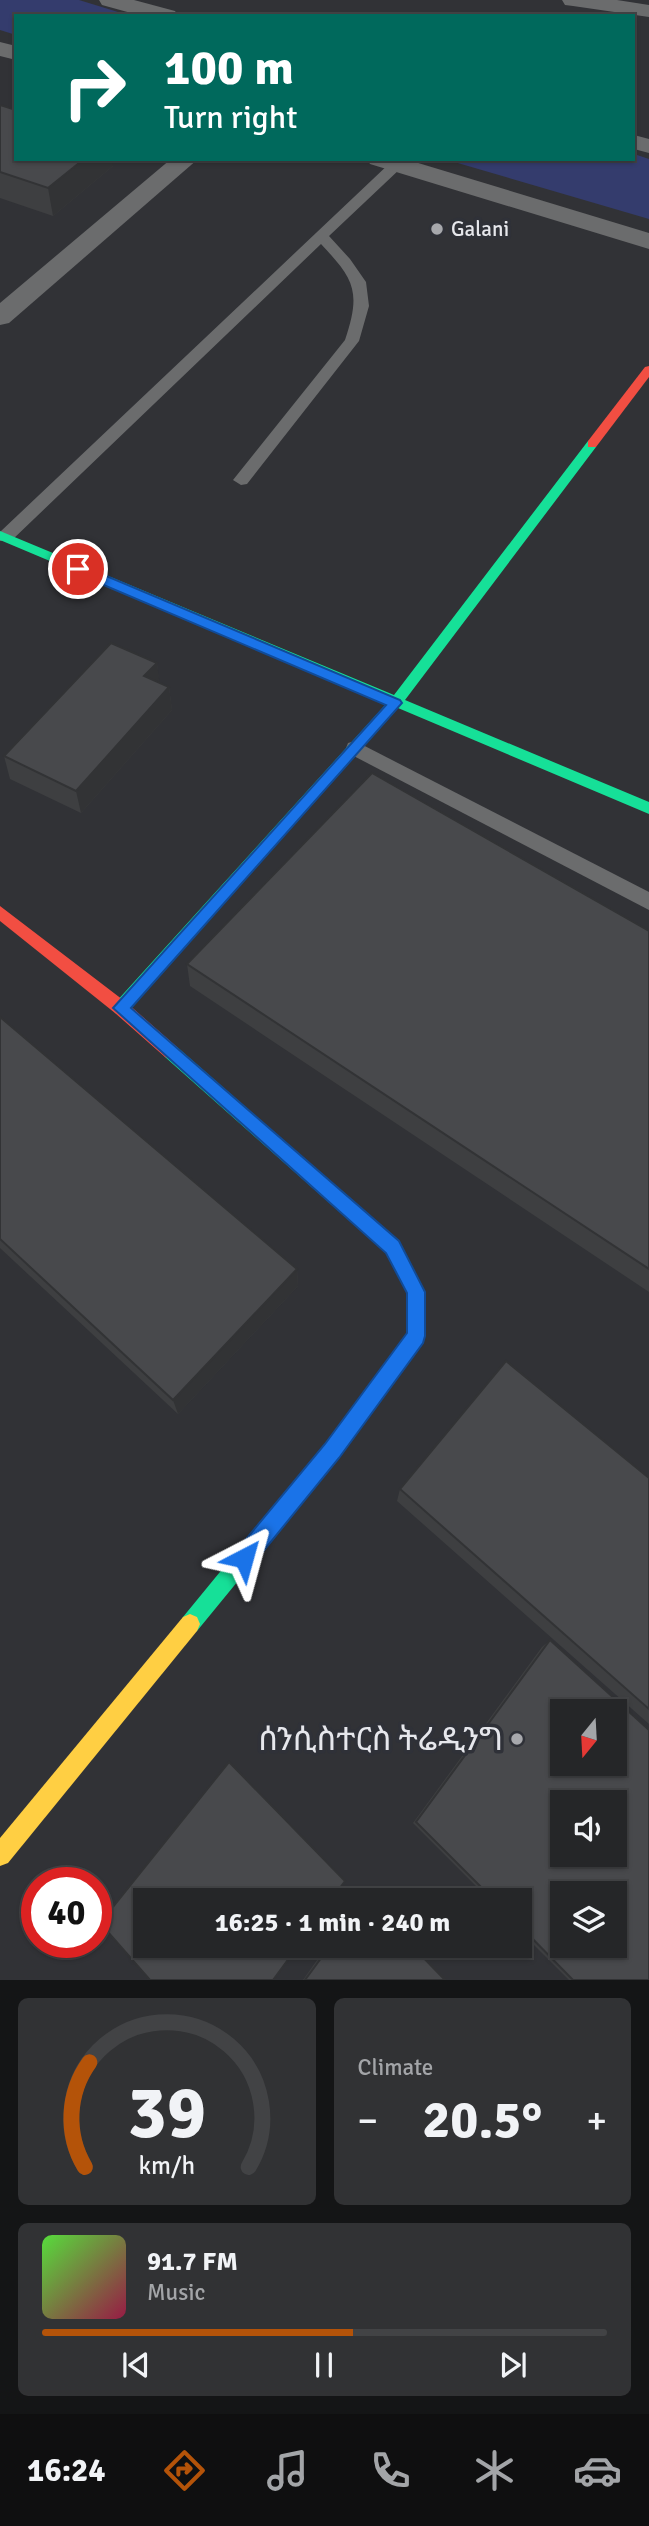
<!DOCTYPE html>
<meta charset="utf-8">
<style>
:root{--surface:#252628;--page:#313234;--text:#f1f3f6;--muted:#a3a5a8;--line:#424345;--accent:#b45309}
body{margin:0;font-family:Signika,"Noto Sans Ethiopic",sans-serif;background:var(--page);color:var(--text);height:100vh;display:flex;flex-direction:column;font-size:26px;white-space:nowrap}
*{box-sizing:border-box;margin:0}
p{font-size:23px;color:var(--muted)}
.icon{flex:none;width:38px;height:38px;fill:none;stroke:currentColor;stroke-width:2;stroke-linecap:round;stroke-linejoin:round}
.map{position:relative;height:1980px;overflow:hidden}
.panel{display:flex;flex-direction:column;gap:18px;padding:18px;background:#141516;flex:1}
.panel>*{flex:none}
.guide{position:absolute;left:14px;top:14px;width:621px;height:147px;border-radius:0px;box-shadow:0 2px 5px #0004,0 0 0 2px var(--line);background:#00695c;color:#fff;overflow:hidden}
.needle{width:46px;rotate:198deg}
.fabs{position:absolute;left:550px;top:1699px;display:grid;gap:14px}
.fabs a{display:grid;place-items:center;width:77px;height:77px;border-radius:0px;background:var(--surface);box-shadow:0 2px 5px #0004,0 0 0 2px var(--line);font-size:35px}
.speed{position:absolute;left:21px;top:1867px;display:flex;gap:14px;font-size:35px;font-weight:700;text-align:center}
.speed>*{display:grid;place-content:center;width:91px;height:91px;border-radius:50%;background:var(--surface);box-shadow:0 2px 5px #0004,0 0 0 2px var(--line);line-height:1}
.speed .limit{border:10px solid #d22;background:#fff;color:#111}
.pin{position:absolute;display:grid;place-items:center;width:60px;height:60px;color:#fff;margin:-30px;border:4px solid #fff;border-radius:50%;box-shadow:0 2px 7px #0007}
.me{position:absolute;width:77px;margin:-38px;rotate:39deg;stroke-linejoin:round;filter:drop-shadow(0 0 5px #0008)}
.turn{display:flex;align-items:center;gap:24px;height:147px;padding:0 35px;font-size:32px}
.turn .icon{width:91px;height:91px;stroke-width:2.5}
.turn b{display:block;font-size:49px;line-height:60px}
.big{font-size:52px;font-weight:700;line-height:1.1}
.panel .card{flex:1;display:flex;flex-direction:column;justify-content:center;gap:10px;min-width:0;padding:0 24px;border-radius:10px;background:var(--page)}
.panel .dial{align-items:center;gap:0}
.dial svg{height:182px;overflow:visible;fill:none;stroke:var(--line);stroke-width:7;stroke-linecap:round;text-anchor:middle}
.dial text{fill:var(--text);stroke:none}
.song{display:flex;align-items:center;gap:21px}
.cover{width:84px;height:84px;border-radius:10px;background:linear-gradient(135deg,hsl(110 70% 55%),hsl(340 70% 35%))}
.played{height:7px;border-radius:4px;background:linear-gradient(90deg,var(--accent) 55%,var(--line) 55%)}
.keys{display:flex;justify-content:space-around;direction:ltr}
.heat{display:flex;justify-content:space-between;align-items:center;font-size:38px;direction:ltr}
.panel .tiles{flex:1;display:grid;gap:18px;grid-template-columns:1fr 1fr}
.card:last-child{grid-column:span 2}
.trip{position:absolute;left:133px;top:1888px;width:399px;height:70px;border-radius:0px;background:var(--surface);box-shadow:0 2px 5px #0004,0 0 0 2px var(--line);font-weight:700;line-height:70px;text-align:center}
.menu{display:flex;height:112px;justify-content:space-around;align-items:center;background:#0f0f10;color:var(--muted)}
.menu .icon{width:49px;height:49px}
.menu .current{color:var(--accent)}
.menu b{font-size:32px;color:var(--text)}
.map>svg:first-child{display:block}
.green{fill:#343c6d}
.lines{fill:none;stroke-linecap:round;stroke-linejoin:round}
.lane{fill:#6b6c6d;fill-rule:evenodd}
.street{fill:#6b6c6d;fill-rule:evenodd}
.fast{fill:#16e098;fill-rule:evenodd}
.slow{fill:#ffcf43;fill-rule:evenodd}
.jam{fill:#f24e42;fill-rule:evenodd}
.wall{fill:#3e3f41}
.shaded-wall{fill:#323335}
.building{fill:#48494c;stroke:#323335;stroke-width:2;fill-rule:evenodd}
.route{fill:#1a73e8;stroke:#114b97;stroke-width:2}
.poi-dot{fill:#a7a8ac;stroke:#2f3138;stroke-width:2.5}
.labels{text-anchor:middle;stroke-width:7;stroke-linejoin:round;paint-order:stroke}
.far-poi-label{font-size:21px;fill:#e6e7ec;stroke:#2f3138;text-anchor:start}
.near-poi-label{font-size:32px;fill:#e6e7ec;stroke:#2f3138;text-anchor:end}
</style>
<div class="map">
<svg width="649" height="1980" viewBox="0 0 649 1980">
<rect width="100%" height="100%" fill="#313236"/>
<!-- green -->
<g class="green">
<polygon points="0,0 79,0 131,16 16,16 16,35 0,30"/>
<polygon points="634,154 649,159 649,219 444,159 634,159"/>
</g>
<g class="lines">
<!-- lane -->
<g class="lane">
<path d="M396,161L403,165L401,168L329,236L350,259L366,282L369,306L359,341L247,484L241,485L233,480L345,340C361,292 355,280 321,244L11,541H0V532L391,162Z"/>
<polygon points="355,741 649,892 649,910 348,753 346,748 348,743"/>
</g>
<!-- street -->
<g class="street">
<polygon points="99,0 134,0 175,11 178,16 142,16 102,5"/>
<polygon points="562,0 617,0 649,5 649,17 573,6 565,5"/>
<polygon points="0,42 16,46 16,60 0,56"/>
<polygon points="634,135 649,139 649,153 634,149"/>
<polygon points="171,159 198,159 9,323 0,325 0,303"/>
<polygon points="367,159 405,159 649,233 649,249 370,164"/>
</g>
<!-- fast -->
<g class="fast">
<polygon points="592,440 596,441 596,447 405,700 649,802 649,814 398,708 127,1013 121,1015 115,1013 113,1008 115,1003 387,703 0,540 0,531 394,695 588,441"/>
<polygon points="171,1045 177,1047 398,1241 425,1292 425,1336 422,1342 339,1458 197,1631 190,1634 183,1631 180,1624 183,1617 325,1444 407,1333 407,1293 386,1253 165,1057 163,1052 165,1047"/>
</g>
<!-- slow -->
<polygon class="slow" points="190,1614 197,1617 200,1624 197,1631 8,1863 0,1866 0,1838 183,1617"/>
<!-- jam -->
<g class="jam">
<polygon points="649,366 649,377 596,447 588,447 588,441 645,367"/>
<polygon points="0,906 127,1003 177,1047 179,1052 177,1057 171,1059 165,1057 115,1013 0,921"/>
</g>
</g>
<!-- wall -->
<g class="wall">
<polygon points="0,105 113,166 53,216 0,198"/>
<polygon points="157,663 159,683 169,687 172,710 81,813 10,779 4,756"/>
<polygon points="649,931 649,1292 190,986 187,964"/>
<polygon points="0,1017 297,1269 298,1286 178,1414 0,1248"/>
<polygon points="649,1478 649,1724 397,1501 400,1489"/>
<polygon points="550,1640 649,1980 569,1980 520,1931 520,1900 490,1900 413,1823 542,1647"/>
<polygon points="327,1946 412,1946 446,1980 303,1980"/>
</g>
<!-- shaded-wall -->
<g class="shaded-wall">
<polygon points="84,159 112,159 113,166 53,216 48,188"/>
<polygon points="157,663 160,686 144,676"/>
<polygon points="169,687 172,710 81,813 76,791"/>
<polygon points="297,1269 298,1286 178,1414 173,1400"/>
</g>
<!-- building -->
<g class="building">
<polygon points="0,105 16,110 16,159 84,159 48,188 0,172"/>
<polygon points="111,643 157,663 144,676 169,687 76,791 4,756"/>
<polygon points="372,773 649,931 649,1269 187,964"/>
<polygon points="0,1017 297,1269 173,1400 0,1239"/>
<polygon points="506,1361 649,1478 649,1709 400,1489"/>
<path d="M550,1640L649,1730V1980H573L520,1926V1900H494L416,1822ZM562,1712H614V1764H562ZM562,1802H614V1855H562ZM562,1894H614V1946H562Z"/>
<polygon points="229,1762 345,1881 331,1900 145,1900 145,1946 298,1946 273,1980 150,1980 100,1923"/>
<polygon points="330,1946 412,1946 445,1980 305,1980"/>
</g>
<!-- route -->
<polygon class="route" points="78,564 400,700 402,703 131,1008 399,1241 425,1292 425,1336 423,1343 339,1458 252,1565 244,1568 237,1565 234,1558 237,1550 325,1444 407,1333 407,1293 386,1253 113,1008 386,705 73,572 73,566"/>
<!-- markers -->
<g class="poi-dot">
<circle cx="437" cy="229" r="7"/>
<circle cx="517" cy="1739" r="7"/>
</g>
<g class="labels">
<!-- far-poi labels -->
<g class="far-poi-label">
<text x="451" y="236">Galani</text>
</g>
<!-- near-poi labels -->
<g class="near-poi-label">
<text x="503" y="1750">ሰንሲስተርስ ትሬዲንግ</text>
</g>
</g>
</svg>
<div class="fabs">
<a><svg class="needle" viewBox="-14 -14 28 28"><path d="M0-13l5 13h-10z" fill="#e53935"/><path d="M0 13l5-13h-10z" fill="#a3a5a8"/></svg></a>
<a><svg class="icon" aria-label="sound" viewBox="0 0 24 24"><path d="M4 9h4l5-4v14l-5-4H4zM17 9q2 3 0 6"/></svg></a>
<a><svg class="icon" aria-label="layers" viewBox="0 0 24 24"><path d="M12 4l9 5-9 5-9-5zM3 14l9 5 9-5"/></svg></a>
</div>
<div class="speed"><div class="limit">40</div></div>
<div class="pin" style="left:78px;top:569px;background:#d93025"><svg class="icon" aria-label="arrive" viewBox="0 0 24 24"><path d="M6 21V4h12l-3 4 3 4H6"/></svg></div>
<svg class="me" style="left:244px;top:1558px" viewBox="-20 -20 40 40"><path d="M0-17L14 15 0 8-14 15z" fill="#1a73e8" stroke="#fff" stroke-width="4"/></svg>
<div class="trip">16:25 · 1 min · 240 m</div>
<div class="guide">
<div class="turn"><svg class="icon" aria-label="right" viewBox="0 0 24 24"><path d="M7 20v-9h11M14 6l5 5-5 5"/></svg><div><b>100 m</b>Turn right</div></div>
</div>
</div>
<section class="panel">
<div class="tiles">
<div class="card dial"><svg viewBox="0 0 100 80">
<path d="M14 69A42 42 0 1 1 86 69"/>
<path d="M14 69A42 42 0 0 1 16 23" stroke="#b45309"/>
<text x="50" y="56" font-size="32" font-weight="700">39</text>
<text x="50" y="72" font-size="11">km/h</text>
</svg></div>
<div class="card"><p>Climate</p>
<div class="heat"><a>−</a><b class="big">20.5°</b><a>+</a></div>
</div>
<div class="card">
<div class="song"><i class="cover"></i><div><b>91.7 FM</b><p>Music</p></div></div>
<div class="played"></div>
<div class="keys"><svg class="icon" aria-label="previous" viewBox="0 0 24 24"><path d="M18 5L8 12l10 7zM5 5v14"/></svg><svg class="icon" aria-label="pause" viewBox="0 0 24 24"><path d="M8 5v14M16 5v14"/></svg><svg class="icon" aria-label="next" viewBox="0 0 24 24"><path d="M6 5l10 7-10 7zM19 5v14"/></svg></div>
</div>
</div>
</section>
<nav class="menu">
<b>16:24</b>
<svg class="icon current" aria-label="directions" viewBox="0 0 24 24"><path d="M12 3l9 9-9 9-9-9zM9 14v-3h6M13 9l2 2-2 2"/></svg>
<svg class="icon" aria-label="music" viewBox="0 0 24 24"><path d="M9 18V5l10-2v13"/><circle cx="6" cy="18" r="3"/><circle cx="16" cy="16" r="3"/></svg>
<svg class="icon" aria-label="phone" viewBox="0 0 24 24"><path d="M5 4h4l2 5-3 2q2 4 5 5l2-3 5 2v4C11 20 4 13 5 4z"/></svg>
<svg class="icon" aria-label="climate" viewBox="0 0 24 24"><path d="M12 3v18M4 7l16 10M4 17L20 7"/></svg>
<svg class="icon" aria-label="car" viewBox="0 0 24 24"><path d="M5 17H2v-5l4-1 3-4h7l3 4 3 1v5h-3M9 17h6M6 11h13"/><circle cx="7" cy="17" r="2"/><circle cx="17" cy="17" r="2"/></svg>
</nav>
